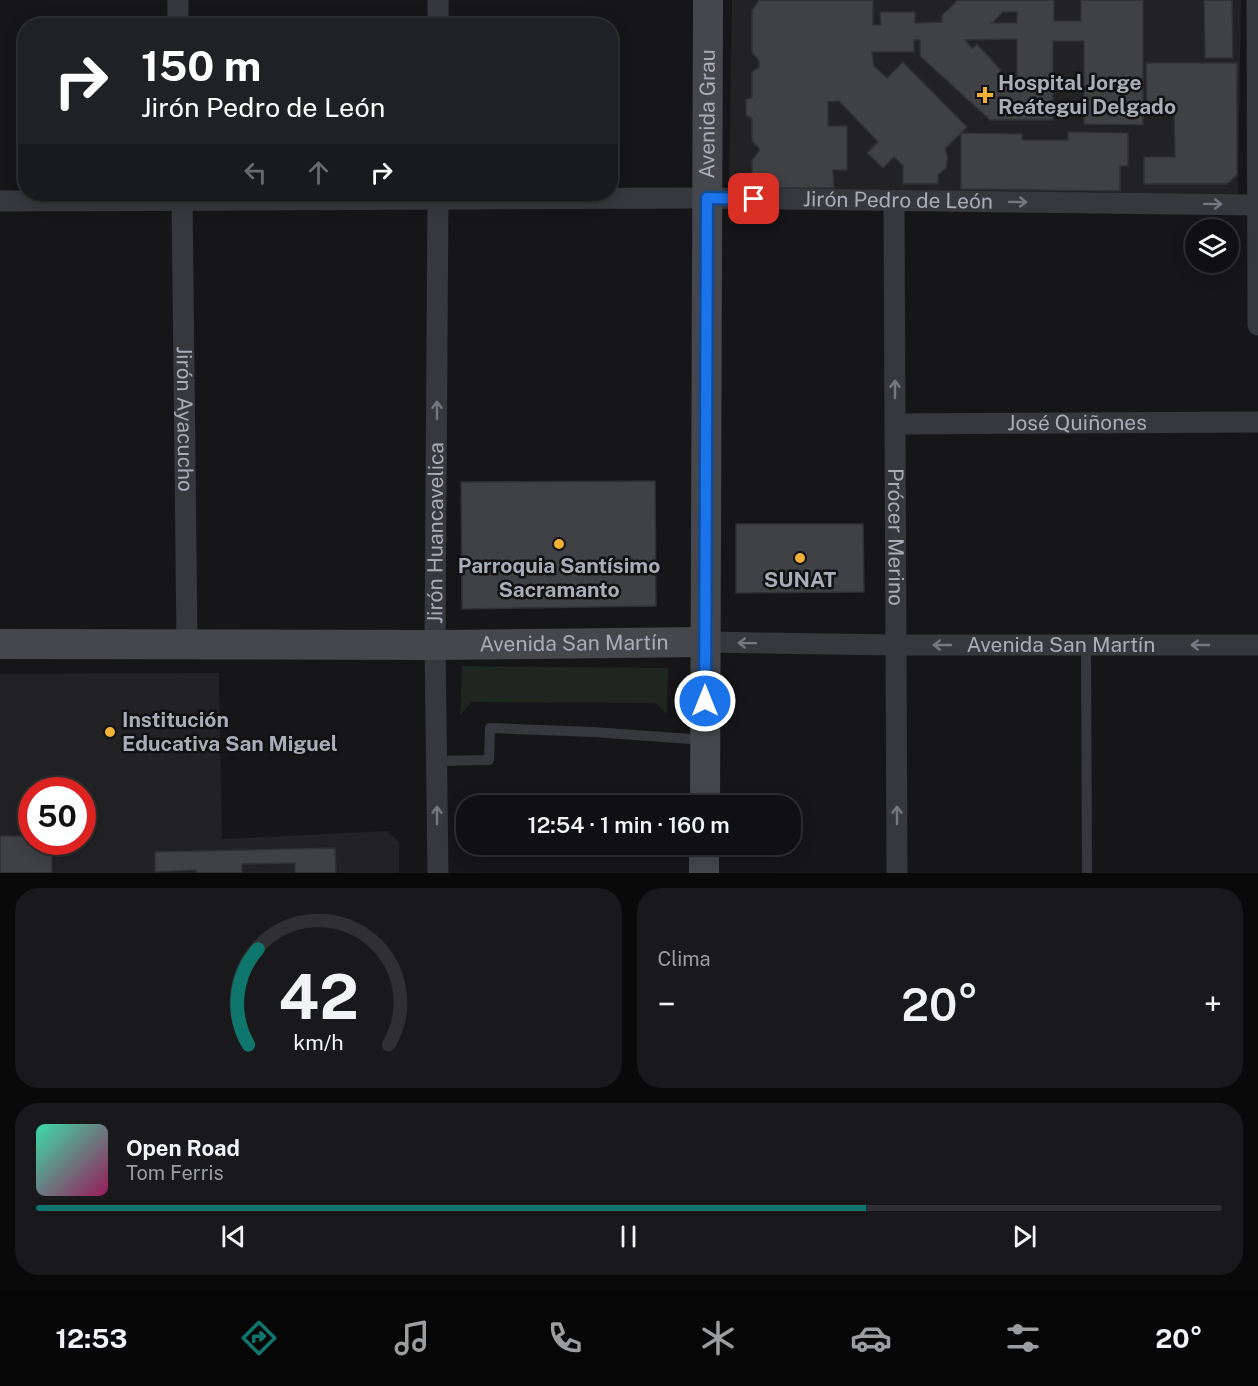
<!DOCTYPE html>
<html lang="es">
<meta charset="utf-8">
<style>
:root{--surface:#101012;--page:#19191b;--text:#f1f3f6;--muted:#9c9d9f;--line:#303032;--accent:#0f766e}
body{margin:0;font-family:"Public Sans",sans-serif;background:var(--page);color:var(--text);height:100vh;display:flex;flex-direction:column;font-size:22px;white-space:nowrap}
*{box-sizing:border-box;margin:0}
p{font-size:20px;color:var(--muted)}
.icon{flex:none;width:33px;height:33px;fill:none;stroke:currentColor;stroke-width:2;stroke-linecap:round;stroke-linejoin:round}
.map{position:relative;height:873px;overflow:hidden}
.details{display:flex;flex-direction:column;gap:15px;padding:15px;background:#09090a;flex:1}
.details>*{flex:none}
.guide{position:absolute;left:18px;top:18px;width:600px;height:183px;border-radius:24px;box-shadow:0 3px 15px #0003,0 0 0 2px var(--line);background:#202124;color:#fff;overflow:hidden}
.fabs{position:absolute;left:1185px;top:219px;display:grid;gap:12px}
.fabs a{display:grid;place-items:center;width:54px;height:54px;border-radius:50%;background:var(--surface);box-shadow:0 3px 15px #0003,0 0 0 2px var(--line);font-size:30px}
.speed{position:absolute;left:18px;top:777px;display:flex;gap:12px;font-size:30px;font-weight:700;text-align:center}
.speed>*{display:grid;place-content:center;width:78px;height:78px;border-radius:50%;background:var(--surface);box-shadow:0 3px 15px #0003,0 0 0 2px var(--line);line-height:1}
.speed .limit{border:9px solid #d22;background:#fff;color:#111}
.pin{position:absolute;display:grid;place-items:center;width:51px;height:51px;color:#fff;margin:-26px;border-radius:12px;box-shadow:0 3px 9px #0006}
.me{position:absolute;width:66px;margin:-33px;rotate:0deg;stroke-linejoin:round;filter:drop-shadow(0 0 4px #0008)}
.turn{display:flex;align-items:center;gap:21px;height:126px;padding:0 24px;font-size:27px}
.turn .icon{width:78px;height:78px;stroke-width:2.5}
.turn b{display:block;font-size:42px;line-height:51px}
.lanes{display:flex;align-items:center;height:57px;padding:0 24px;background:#0003;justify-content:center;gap:30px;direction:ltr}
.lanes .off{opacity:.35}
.big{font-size:45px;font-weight:600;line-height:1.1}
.details .widget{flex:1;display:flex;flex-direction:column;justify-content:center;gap:9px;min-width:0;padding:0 21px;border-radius:24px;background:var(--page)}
.details .dial{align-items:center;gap:0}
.dial svg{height:156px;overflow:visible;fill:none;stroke:var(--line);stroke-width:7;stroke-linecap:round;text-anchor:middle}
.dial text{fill:var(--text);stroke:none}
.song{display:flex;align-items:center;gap:18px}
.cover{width:72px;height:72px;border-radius:9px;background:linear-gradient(135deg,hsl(160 70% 55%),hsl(330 70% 35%))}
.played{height:6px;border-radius:3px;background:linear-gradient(90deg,var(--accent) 70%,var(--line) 70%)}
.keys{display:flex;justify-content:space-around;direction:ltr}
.heat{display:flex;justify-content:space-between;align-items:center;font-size:33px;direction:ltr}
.details .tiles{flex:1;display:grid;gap:15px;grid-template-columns:1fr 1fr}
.widget:last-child{grid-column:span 2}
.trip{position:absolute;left:456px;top:795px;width:345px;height:60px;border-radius:24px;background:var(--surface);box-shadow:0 3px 15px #0003,0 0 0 2px var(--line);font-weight:600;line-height:60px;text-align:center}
.tab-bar{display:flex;height:96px;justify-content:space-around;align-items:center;background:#060607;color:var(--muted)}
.tab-bar .icon{width:42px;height:42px}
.tab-bar .current{color:var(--accent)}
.tab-bar b{font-size:27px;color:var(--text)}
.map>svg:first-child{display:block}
.built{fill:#222225;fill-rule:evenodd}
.green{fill:#1e261f}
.building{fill:#404145;stroke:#303034;stroke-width:1.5;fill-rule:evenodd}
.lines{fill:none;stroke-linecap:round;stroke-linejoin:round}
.service{stroke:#37383d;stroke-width:10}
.minor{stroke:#37383d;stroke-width:21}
.secondary{stroke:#45474d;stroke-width:30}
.oneway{stroke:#757881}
.route-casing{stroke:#114b97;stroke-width:15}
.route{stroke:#1a73e8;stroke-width:10}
.poi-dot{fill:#f2b134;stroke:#111113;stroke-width:2}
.labels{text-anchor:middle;stroke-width:5;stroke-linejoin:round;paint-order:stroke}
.poi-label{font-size:21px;font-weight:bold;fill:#a8adb8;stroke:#111113;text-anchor:start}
.street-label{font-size:21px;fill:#a8adb8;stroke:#111113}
</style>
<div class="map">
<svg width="1258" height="873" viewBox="0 0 1258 873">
<rect width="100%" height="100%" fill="#161618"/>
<!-- built -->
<g class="built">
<polygon points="732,0 1241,0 1238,194 729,189"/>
<path d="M219,673L222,839L387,831L399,842V873H0V674ZM32,790H82V842H32Z"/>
</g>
<!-- green -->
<polygon class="green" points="462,666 668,668 667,714 655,703 472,702 460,715"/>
<!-- building -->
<g class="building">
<path d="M759,0H873V25H881L880,12H915V23L942,22V15L958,0H1054V21H1081V0H1143V125L1084,124V41H1053V120H990L920,56V40H914V52H872L874,66L887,78L903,62L967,127L945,149L948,158L946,168L938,175V184H903V166L894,157L883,168L867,153L878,142L839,101L828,102V126H847V170H833L834,188H759L752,184V160L759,151V148L752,141V119L746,115V100L752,97V72L759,67V61L752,52V10ZM1003,12H1017V23H992ZM1017,39V78H1002L999,74L1001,70L977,44L972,48L965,40Z"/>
<polygon points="1204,0 1232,0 1233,58 1205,58"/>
<polygon points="1146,63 1237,63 1237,175 1227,184 1144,184 1144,157 1175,157 1174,115 1147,115"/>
<polygon points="1068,132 1128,133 1128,166 1120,166 1120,191 961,189 961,133 1022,134 1022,140 1068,140"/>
<polygon points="655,481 656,606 462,609 461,482"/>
<polygon points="736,524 863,524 864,592 736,593"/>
<polygon points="0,836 32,836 32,842 52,842 52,873 0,873"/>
<polygon points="335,848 336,873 295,873 295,863 242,864 242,873 196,873 196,870 155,872 155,852"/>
</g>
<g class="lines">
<!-- service -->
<g class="service">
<polyline points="1086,645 1087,873"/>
<polyline points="437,761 489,760 490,728 593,732 705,740"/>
</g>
<!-- minor -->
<g class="minor">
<polyline points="178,0 178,26"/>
<polyline points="438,0 438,26"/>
<polyline points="1257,0 1258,325"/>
<path id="s1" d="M182,194L187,644"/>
<path id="s2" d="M0,201L707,198L1258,205"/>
<path id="s3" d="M894,201L897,873"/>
<path id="s4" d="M895,424L1258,422"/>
<path id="s5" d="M705,642L896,645H1258"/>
<path id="s6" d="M438,873L435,645L438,194"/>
</g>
<!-- secondary -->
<g class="secondary">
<path id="s7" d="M0,644L435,645L705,642"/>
<path id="s8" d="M705,806L708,0"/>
<polyline points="704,873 704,844"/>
</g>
</g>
<!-- one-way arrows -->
<defs><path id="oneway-shaft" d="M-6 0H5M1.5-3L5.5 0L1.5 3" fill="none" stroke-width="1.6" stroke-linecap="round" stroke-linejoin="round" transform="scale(1.5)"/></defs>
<g class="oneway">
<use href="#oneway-shaft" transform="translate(1018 202) rotate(1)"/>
<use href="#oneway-shaft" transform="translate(1213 204) rotate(1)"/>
<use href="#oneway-shaft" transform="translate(895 389) rotate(-90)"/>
<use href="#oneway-shaft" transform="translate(437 410) rotate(-90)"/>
<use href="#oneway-shaft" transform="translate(747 643) rotate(-179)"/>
<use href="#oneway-shaft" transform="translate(942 645) rotate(-180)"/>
<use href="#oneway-shaft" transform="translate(1200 645) rotate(-180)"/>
<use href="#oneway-shaft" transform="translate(437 815) rotate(-90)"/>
<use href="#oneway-shaft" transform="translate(897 815) rotate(-90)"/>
</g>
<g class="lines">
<defs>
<polyline id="route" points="705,701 707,198 754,199"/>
</defs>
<!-- route casing -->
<use href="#route" class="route-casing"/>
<!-- route -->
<use href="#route" class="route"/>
</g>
<!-- markers -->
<g class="poi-dot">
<path d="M982 86h6v6h6v6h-6v6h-6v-6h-6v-6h6z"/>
<circle cx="559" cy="544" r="6"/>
<circle cx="800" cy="558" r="6"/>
<circle cx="110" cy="732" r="6"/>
</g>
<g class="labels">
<!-- poi labels -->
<g class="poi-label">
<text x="998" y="90">Hospital Jorge<tspan x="998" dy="24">Reátegui Delgado</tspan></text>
<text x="559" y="573" text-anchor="middle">Parroquia Santísimo<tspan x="559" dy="24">Sacramanto</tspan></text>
<text x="800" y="587" text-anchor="middle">SUNAT</text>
<text x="122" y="727">Institución<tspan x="122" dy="24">Educativa San Miguel</tspan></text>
</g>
<!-- street labels -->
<g class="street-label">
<text dy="7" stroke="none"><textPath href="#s8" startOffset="692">Avenida Grau</textPath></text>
<text dy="7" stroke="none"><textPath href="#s2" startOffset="898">Jirón Pedro de León</textPath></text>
<text dy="7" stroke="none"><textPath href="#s1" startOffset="225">Jirón Ayacucho</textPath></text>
<text dy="7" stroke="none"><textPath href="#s4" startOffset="182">José Quiñones</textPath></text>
<text dy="7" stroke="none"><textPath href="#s6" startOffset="340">Jirón Huancavelica</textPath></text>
<text dy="7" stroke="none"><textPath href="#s3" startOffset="336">Prócer Merino</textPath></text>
<text dy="7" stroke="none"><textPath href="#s7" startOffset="574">Avenida San Martín</textPath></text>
<text dy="7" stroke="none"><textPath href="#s5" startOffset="356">Avenida San Martín</textPath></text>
</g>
</g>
</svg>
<div class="fabs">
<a><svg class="icon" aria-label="layers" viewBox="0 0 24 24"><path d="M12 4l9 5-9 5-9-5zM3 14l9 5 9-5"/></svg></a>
</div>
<div class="speed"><div class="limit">50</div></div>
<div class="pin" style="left:754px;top:199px;background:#d93025"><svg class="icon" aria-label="arrive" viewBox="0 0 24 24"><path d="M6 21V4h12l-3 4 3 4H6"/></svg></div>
<svg class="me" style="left:705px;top:701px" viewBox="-20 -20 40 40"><circle r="17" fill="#1a73e8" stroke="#fff" stroke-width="3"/><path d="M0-11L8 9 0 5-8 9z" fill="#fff"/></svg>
<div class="trip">12:54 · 1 min · 160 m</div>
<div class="guide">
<div class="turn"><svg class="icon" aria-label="right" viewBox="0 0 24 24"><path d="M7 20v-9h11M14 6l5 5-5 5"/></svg><div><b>150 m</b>Jirón Pedro de León</div></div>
<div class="lanes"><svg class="icon off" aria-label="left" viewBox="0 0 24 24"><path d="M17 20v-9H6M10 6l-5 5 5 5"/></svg><svg class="icon off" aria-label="ahead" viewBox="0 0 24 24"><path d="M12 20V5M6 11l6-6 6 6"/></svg><svg class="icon" aria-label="right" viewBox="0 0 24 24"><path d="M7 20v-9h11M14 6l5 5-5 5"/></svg></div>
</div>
</div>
<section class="details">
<div class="tiles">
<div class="widget dial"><svg viewBox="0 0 100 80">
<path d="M14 69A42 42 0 1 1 86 69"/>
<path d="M14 69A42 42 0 0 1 19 20" stroke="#0f766e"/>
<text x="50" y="56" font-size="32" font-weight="700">42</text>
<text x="50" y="72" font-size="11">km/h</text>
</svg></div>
<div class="widget"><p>Clima</p>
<div class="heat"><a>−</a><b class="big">20°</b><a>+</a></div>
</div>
<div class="widget">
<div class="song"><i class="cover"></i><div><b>Open Road</b><p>Tom Ferris</p></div></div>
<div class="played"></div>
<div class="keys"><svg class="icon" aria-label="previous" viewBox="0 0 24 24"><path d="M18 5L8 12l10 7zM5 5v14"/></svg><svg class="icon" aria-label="pause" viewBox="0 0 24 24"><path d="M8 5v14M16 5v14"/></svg><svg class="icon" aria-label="next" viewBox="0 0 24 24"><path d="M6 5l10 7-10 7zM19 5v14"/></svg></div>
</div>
</div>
</section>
<nav class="tab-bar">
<b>12:53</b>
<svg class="icon current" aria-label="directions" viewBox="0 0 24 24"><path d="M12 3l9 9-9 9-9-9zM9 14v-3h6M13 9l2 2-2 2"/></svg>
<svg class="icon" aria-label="music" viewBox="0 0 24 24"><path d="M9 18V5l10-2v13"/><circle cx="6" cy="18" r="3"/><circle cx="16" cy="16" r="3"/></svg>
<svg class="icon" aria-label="phone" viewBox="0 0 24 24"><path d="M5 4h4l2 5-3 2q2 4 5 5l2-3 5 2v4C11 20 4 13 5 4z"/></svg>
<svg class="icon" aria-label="climate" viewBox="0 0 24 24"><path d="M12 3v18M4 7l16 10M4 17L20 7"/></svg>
<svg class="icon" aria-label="car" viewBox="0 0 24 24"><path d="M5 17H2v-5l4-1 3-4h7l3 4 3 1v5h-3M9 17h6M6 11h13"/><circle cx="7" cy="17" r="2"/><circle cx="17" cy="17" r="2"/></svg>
<svg class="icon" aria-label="filters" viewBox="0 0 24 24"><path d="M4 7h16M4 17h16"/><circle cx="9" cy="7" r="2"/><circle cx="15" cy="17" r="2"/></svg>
<b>20°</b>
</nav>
